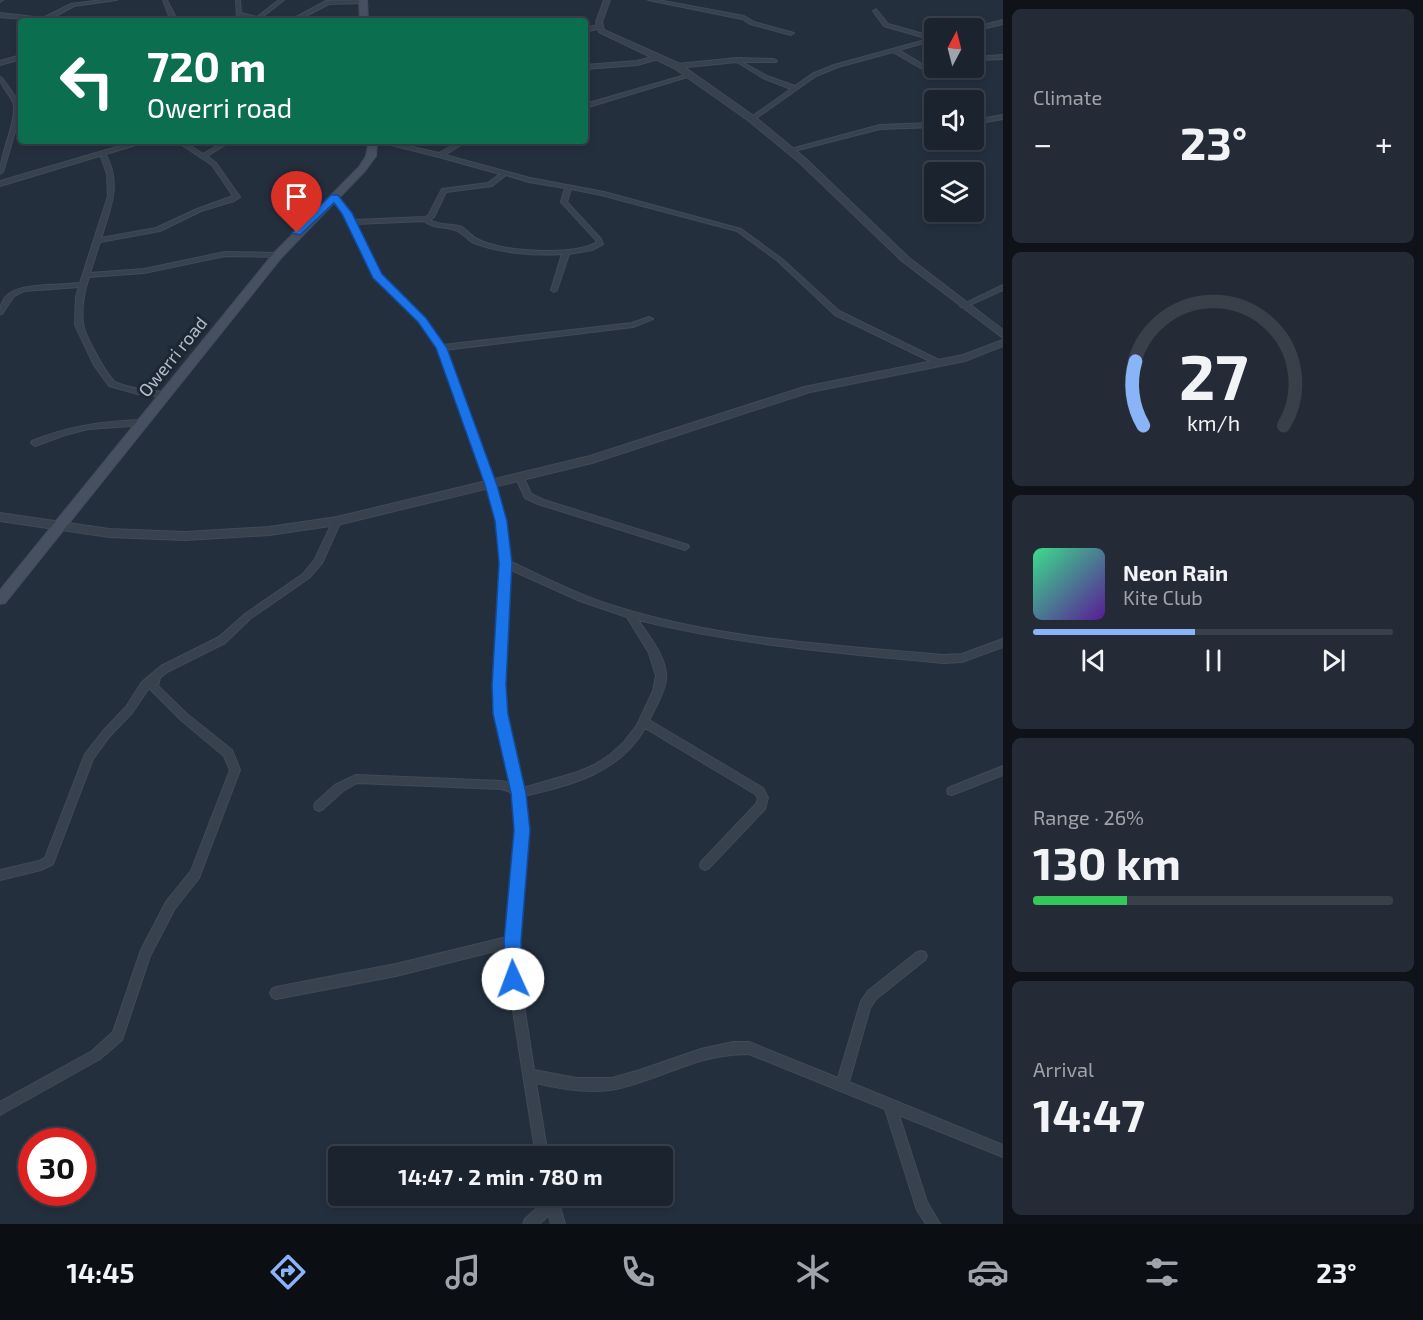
<!DOCTYPE html>
<meta charset="utf-8">
<style>
:root{--surface:#1b232e;--page:#242b36;--text:#f1f3f6;--muted:#a0a4aa;--line:#39404a;--accent:#8ab4f8}
body{margin:0;font-family:"Exo 2",sans-serif;background:var(--page);color:var(--text);height:100vh;display:flex;flex-direction:column;font-size:22px;white-space:nowrap}
*{box-sizing:border-box;margin:0}
p{font-size:20px;color:var(--muted)}
.icon{flex:none;width:33px;height:33px;fill:none;stroke:currentColor;stroke-width:2;stroke-linecap:round;stroke-linejoin:round}
.map{position:relative;flex:1;overflow:hidden}
.drawer{display:flex;flex-direction:column;gap:9px;padding:9px;background:#0f1319;width:420px}
.drawer>*{flex:none}
.top-card{position:absolute;left:18px;top:18px;width:570px;height:126px;border-radius:6px;box-shadow:0 3px 9px #0003,0 0 0 2px var(--line);background:#0b6e4f;color:#fff;overflow:hidden}
.needle{width:39px;rotate:7deg}
.buttons{position:absolute;left:924px;top:18px;display:grid;gap:12px}
.buttons a{display:grid;place-items:center;width:60px;height:60px;border-radius:6px;background:var(--surface);box-shadow:0 3px 9px #0003,0 0 0 2px var(--line);font-size:30px}
.speed{position:absolute;left:18px;top:1128px;display:flex;gap:12px;font-size:30px;font-weight:700;text-align:center}
.speed>*{display:grid;place-content:center;width:78px;height:78px;border-radius:50%;background:var(--surface);box-shadow:0 3px 9px #0003,0 0 0 2px var(--line);line-height:1}
.speed .limit{border:9px solid #d22;background:#fff;color:#111}
.pin{position:absolute;display:grid;place-items:center;width:51px;height:51px;color:#fff;margin:-62px -26px;border-radius:50% 50% 50% 0;rotate:-45deg;box-shadow:0 0 6px #0007}
.pin .icon{rotate:45deg}
.me{position:absolute;width:66px;margin:-33px;rotate:358deg;stroke-linejoin:round;filter:drop-shadow(0 0 4px #0008)}
.turn{display:flex;align-items:center;gap:21px;height:126px;padding:0 30px;font-size:27px}
.turn .icon{width:78px;height:78px;stroke-width:2.5}
.turn b{display:block;font-size:42px;line-height:51px}
.big{font-size:45px;font-weight:700;line-height:1.1}
.drawer .widget{flex:1;display:flex;flex-direction:column;justify-content:center;gap:9px;min-width:0;padding:0 21px;border-radius:9px;background:var(--page)}
.drawer .dial{align-items:center;gap:0}
.dial svg{height:156px;overflow:visible;fill:none;stroke:var(--line);stroke-width:7;stroke-linecap:round;text-anchor:middle}
.dial text{fill:var(--text);stroke:none}
.song{display:flex;align-items:center;gap:18px}
.cover{width:72px;height:72px;border-radius:9px;background:linear-gradient(135deg,hsl(150 70% 55%),hsl(270 70% 35%))}
.played{height:6px;border-radius:3px;background:linear-gradient(90deg,var(--accent) 45%,var(--line) 45%)}
.keys{display:flex;justify-content:space-around;direction:ltr}
.heat{display:flex;justify-content:space-between;align-items:center;font-size:33px;direction:ltr}
.charge{height:9px;border-radius:4px;background:linear-gradient(90deg,#34c759 26%,var(--line) 0)}
.trip{position:absolute;left:328px;top:1146px;width:345px;height:60px;border-radius:6px;background:var(--surface);box-shadow:0 3px 9px #0003,0 0 0 2px var(--line);font-weight:700;line-height:60px;text-align:center}
.dock{display:flex;height:96px;justify-content:space-around;align-items:center;background:#0b0e12;color:var(--muted)}
.dock .icon{width:42px;height:42px}
.dock .selected{color:var(--accent)}
.dock b{font-size:27px;color:var(--text)}
main{display:flex;flex:1;min-height:0}
.map>svg:first-child{display:block}
.lines{fill:none;stroke-linecap:round;stroke-linejoin:round}
.minor-casing{stroke:#414a57;stroke-width:2}
.tertiary-casing{stroke:#414a57;stroke-width:2}
.secondary-casing{stroke:#414a57;stroke-width:2}
.minor{fill:#38414e;fill-rule:evenodd}
.tertiary{fill:#38414e;fill-rule:evenodd}
.secondary{fill:#465061;fill-rule:evenodd}
.route{fill:#1a73e8;stroke:#114b97;stroke-width:1.5}
.labels{text-anchor:middle;stroke-width:6;stroke-linejoin:round;paint-order:stroke}
.street-label{font-size:18px;fill:#b4bcc9;stroke:#1d2633}
</style>
<main>
<div class="map">
<svg width="1003" height="1224" viewBox="0 0 1003 1224">
<rect width="100%" height="100%" fill="#242f3e"/>
<g class="lines">
<defs>
<g id="minor">
<polygon points="0,0 3,0 0,2"/>
<polygon points="102,0 117,0 74,6 50,19 62,21 44,21 0,17 0,13 43,18 71,4"/>
<polygon points="163,0 167,0 175,16 173,17 237,17 236,0 240,0 241,13 257,17 279,0 284,0 261,18 269,21 257,21 241,16 240,20 238,21 165,21 169,16"/>
<polygon points="362,0 364,1 364,3 329,4 296,21 289,21 326,1"/>
<polygon points="648,0 658,0 744,16 754,22 794,33 791,35 750,24 742,19"/>
<polygon points="876,9 888,24 934,37 934,40 899,50 935,72 935,74 931,74 893,52 838,67 816,76 752,121 750,120 750,118 791,89 763,78 737,62 677,68 674,66 677,64 737,58 774,59 777,61 776,62 742,62 767,76 795,86 812,74 834,65 929,39 884,26 873,11"/>
<polygon points="1003,20 1003,24 974,31 974,28 972,28"/>
<polygon points="599,25 602,27 601,28 585,32 585,28"/>
<polygon points="21,55 21,59 0,65 0,61"/>
<polygon points="660,55 663,57 662,58 637,65 585,69 585,65 637,61"/>
<polygon points="1003,55 1003,59 974,60 974,57"/>
<polygon points="689,74 694,75 585,108 585,104"/>
<path d="M0,77L2,78L20,103V115L3,172L0,174C0,151 15,129 14,107C14,96 0,89 0,77Z"/>
<polygon points="1003,115 1003,119 974,124 974,120"/>
<polygon points="934,123 934,127 880,129 790,152 787,150 880,125"/>
<path d="M176,141H183L203,154L225,141H232L207,156L216,163L240,197L234,201L201,211L160,231L100,242L90,273L144,269L225,252L278,253L281,255L278,257L225,256L144,273L89,277C84,292 81,307 83,323C84,334 108,379 117,383C133,390 151,390 168,393L169,395L165,397L138,394L109,386L94,365L75,325L76,297L79,287L24,291L14,296L2,314H0C0,287 26,287 46,285C58,285 69,284 80,283L108,196L107,174L100,154L101,153H105C122,183 111,207 101,238L156,228L197,209L233,196L212,165Z"/>
<path d="M375,141H386L439,153L460,141H467L445,155L530,178L604,192L741,229L782,259L839,311L943,362L942,364H936L835,315L778,261L737,231L601,195L571,189L567,202L601,239L603,244L592,250L569,254L557,290L554,292L551,290L562,254C534,256 500,253 474,243C467,240 463,232 455,230C444,226 434,229 424,221L355,224L380,274L425,318L443,345L632,323L649,317L653,319L633,327L445,350L495,485L505,521L509,561C544,577 578,595 614,606C720,640 834,645 944,655L962,654L1003,639V647L962,662L944,663C841,653 739,645 638,620C649,636 668,659 666,680C664,694 655,708 649,720L763,788L768,798L765,809L709,868L705,870L701,868L700,865L701,862L756,804L758,798L755,794L645,728C620,773 571,785 524,796L527,830L518,941L520,979L534,1070L576,1078H612L640,1070L701,1049L733,1042H749L838,1078L861,1001L868,991L917,952L921,951L925,952L927,956L925,960L876,999L870,1008L849,1082L1003,1145V1157L899,1115L927,1202L940,1224H926L917,1210L885,1109L749,1054C727,1054 706,1058 685,1066C661,1074 636,1086 610,1090C585,1093 560,1089 536,1083L548,1156H536L508,979L507,948L396,976L276,999L272,997L270,993L272,989L276,987L396,964L507,937L517,830L514,795L508,791L501,789L357,783L343,791L323,809L319,811L315,809L314,806L315,803L335,785L356,775L501,781L511,783L495,714L494,685L501,563L497,521L487,485L437,348L419,322L375,276L344,213L332,197L337,196L354,220L425,217L428,216L442,189L488,183L500,174L439,157ZM506,175L529,182L565,188L561,202L596,240V243C571,256 502,252 477,239C471,236 467,230 462,227C451,223 440,226 430,220L434,217L446,192L492,186ZM509,569L580,601L627,617L649,653L656,676L653,691L637,725L624,742L610,755L594,765L578,772L523,788L505,714L504,685Z"/>
<polygon points="1003,285 1003,290 965,307 961,307 960,306"/>
<path d="M142,420L145,421L146,423L145,425L88,429L65,435L35,446L31,443L32,441C68,426 103,421 142,420Z"/>
<polygon points="520,475 523,476 531,494 544,500 688,545 689,547 685,550 538,504 525,498 516,478"/>
<polygon points="337,518 341,521 322,563 309,578 251,618 225,643 167,672 160,678 158,686 187,714 232,750 240,770 199,878 174,910 150,956 122,1040 100,1059 0,1115 0,1102 92,1051 113,1032 141,950 166,902 191,871 230,770 224,756 181,720 149,688 132,713 109,737 93,759 53,864 41,870 0,880 0,870 39,861 45,858 85,754 103,731 126,707 142,682 161,666 219,637 245,614 303,574 315,559 333,521"/>
<polygon points="1003,766 1003,775 952,795 948,794 947,791 948,788"/>
<polygon points="545,1196 557,1196 565,1224 551,1224 549,1215 539,1224 523,1224 525,1219 546,1200"/>
</g>
<g id="tertiary">
<polygon points="604,0 610,0 602,22 604,30 680,64 755,117 806,159 908,257 1003,330 1003,338 902,261 800,163 749,121 674,68 599,32 596,22"/>
<polygon points="137,141 149,141 0,186 0,181"/>
<polygon points="1003,340 1003,346 965,361 810,392 592,463 337,525 269,535 185,540 109,537 0,521 0,513 109,529 185,532 269,527 337,517 590,456 804,387 963,355"/>
</g>
<g id="secondary">
<polygon points="359,0 367,0 368,21 360,21"/>
<polygon points="369,141 377,141 376,156 365,171 282,257 5,603 0,604 0,590 274,253 359,167 366,156"/>
</g>
</defs>
<!-- minor casing -->
<use href="#minor" class="minor-casing"/>
<!-- tertiary casing -->
<use href="#tertiary" class="tertiary-casing"/>
<!-- secondary casing -->
<use href="#secondary" class="secondary-casing"/>
<!-- minor -->
<use href="#minor" class="minor"/>
<!-- tertiary -->
<use href="#tertiary" class="tertiary"/>
<!-- secondary -->
<use href="#secondary" class="secondary"/>
</g>
<!-- route -->
<polygon class="route" points="331,195 338,195 352,213 382,274 426,318 447,348 497,485 507,521 512,563 506,685 508,714 526,793 530,830 521,941 522,979 520,985 513,987 507,985 504,941 514,830 511,793 493,714 492,685 499,563 495,521 485,485 436,348 418,322 373,278 342,214 334,203 300,235 292,233"/>
<g class="labels">
<!-- street labels -->
<g class="street-label">
<text transform="translate(173 357) rotate(-51)" y="6">Owerri road</text>
</g>
</g>
</svg>
<div class="buttons">
<a><svg class="needle" viewBox="-14 -14 28 28"><path d="M0-13l5 13h-10z" fill="#e53935"/><path d="M0 13l5-13h-10z" fill="#a0a4aa"/></svg></a>
<a><svg class="icon" aria-label="sound" viewBox="0 0 24 24"><path d="M4 9h4l5-4v14l-5-4H4zM17 9q2 3 0 6"/></svg></a>
<a><svg class="icon" aria-label="layers" viewBox="0 0 24 24"><path d="M12 4l9 5-9 5-9-5zM3 14l9 5 9-5"/></svg></a>
</div>
<div class="speed"><div class="limit">30</div></div>
<div class="pin" style="left:297px;top:233px;background:#d93025"><svg class="icon" aria-label="arrive" viewBox="0 0 24 24"><path d="M6 21V4h12l-3 4 3 4H6"/></svg></div>
<svg class="me" style="left:513px;top:979px" viewBox="-20 -20 40 40"><circle r="19" fill="#fff"/><path d="M0-13L10 11 0 6-10 11z" fill="#1a73e8"/></svg>
<div class="trip">14:47 · 2 min · 780 m</div>
<div class="top-card">
<div class="turn"><svg class="icon" aria-label="left" viewBox="0 0 24 24"><path d="M17 20v-9H6M10 6l-5 5 5 5"/></svg><div><b>720 m</b>Owerri road</div></div>
</div>
</div>
<section class="drawer">
<div class="widget"><p>Climate</p>
<div class="heat"><a>−</a><b class="big">23°</b><a>+</a></div>
</div>
<div class="widget dial"><svg viewBox="0 0 100 80">
<path d="M14 69A42 42 0 1 1 86 69"/>
<path d="M14 69A42 42 0 0 1 10 36" stroke="#8ab4f8"/>
<text x="50" y="56" font-size="32" font-weight="700">27</text>
<text x="50" y="72" font-size="11">km/h</text>
</svg></div>
<div class="widget">
<div class="song"><i class="cover"></i><div><b>Neon Rain</b><p>Kite Club</p></div></div>
<div class="played"></div>
<div class="keys"><svg class="icon" aria-label="previous" viewBox="0 0 24 24"><path d="M18 5L8 12l10 7zM5 5v14"/></svg><svg class="icon" aria-label="pause" viewBox="0 0 24 24"><path d="M8 5v14M16 5v14"/></svg><svg class="icon" aria-label="next" viewBox="0 0 24 24"><path d="M6 5l10 7-10 7zM19 5v14"/></svg></div>
</div>
<div class="widget"><p>Range · 26%</p><b class="big">130 km</b><div class="charge"></div></div>
<div class="widget"><p>Arrival</p><b class="big">14:47</b></div>
</section>
</main>
<nav class="dock">
<b>14:45</b>
<svg class="icon selected" aria-label="directions" viewBox="0 0 24 24"><path d="M12 3l9 9-9 9-9-9zM9 14v-3h6M13 9l2 2-2 2"/></svg>
<svg class="icon" aria-label="music" viewBox="0 0 24 24"><path d="M9 18V5l10-2v13"/><circle cx="6" cy="18" r="3"/><circle cx="16" cy="16" r="3"/></svg>
<svg class="icon" aria-label="phone" viewBox="0 0 24 24"><path d="M5 4h4l2 5-3 2q2 4 5 5l2-3 5 2v4C11 20 4 13 5 4z"/></svg>
<svg class="icon" aria-label="climate" viewBox="0 0 24 24"><path d="M12 3v18M4 7l16 10M4 17L20 7"/></svg>
<svg class="icon" aria-label="car" viewBox="0 0 24 24"><path d="M5 17H2v-5l4-1 3-4h7l3 4 3 1v5h-3M9 17h6M6 11h13"/><circle cx="7" cy="17" r="2"/><circle cx="17" cy="17" r="2"/></svg>
<svg class="icon" aria-label="filters" viewBox="0 0 24 24"><path d="M4 7h16M4 17h16"/><circle cx="9" cy="7" r="2"/><circle cx="15" cy="17" r="2"/></svg>
<b>23°</b>
</nav>
